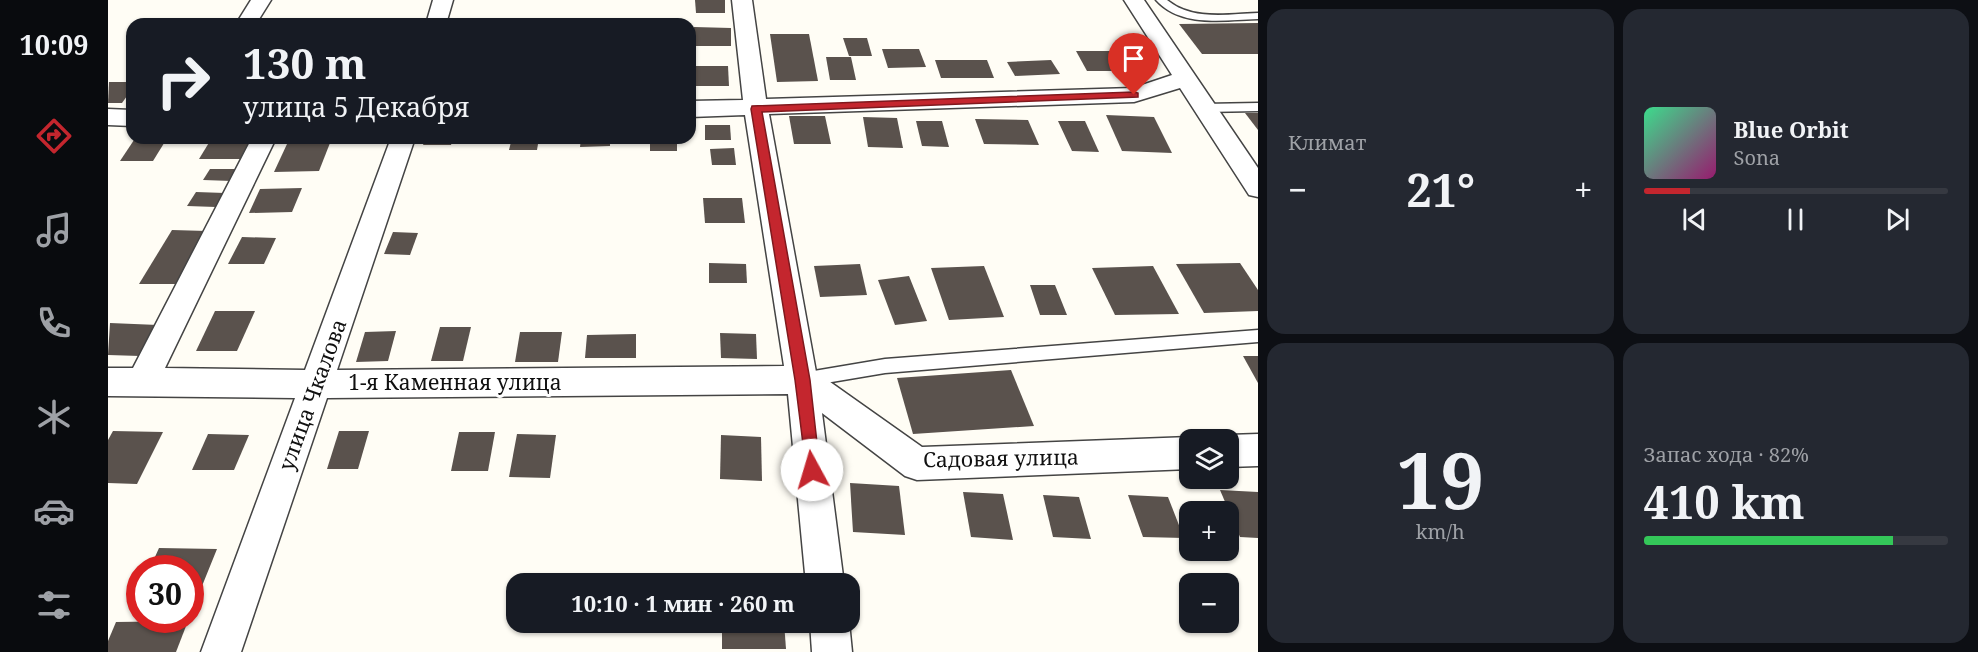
<!DOCTYPE html>
<html lang="ru">
<meta charset="utf-8">
<style>
:root{--surface:#171b24;--page:#242831;--text:#f1f3f6;--muted:#9ea1a6;--line:#363941;--accent:#c4262e}
body{margin:0;font-family:"Noto Serif",serif;background:var(--page);color:var(--text);height:100vh;display:flex;flex-direction:column;font-size:22px;white-space:nowrap}
*{box-sizing:border-box;margin:0}
p{font-size:20px;color:var(--muted)}
.icon{flex:none;width:33px;height:33px;fill:none;stroke:currentColor;stroke-width:2;stroke-linecap:round;stroke-linejoin:round}
.map{position:relative;flex:1;overflow:hidden}
.panel{display:flex;flex-direction:column;gap:9px;padding:9px;background:#0d0f14;width:720px}
.panel>*{flex:none}
.banner{position:absolute;left:18px;top:18px;width:570px;height:126px;border-radius:18px;box-shadow:0 2px 4px #0004;background:#171b24;color:var(--text);overflow:hidden}
.buttons{position:absolute;left:1071px;top:429px;display:grid;gap:12px}
.buttons a{display:grid;place-items:center;width:60px;height:60px;border-radius:12px;background:var(--surface);box-shadow:0 2px 4px #0004;font-size:30px}
.speed{position:absolute;left:18px;top:555px;display:flex;gap:12px;font-size:30px;font-weight:700;text-align:center}
.speed>*{display:grid;place-content:center;width:78px;height:78px;border-radius:50%;background:var(--surface);box-shadow:0 2px 4px #0004;line-height:1}
.speed .limit{border:9px solid #d22;background:#fff;color:#111}
.pin{position:absolute;display:grid;place-items:center;width:51px;height:51px;color:#fff;margin:-62px -26px;border-radius:50% 50% 50% 0;rotate:-45deg;box-shadow:0 0 6px #0007}
.pin .icon{rotate:45deg}
.me{position:absolute;width:66px;margin:-33px;rotate:354deg;stroke-linejoin:round;filter:drop-shadow(0 0 4px #0008)}
.turn{display:flex;align-items:center;gap:21px;height:126px;padding:0 18px;font-size:27px}
.turn .icon{width:78px;height:78px;stroke-width:2.5}
.turn b{display:block;font-size:42px;line-height:51px}
.big{font-size:45px;font-weight:700;line-height:1.1}
.panel .card{flex:1;display:flex;flex-direction:column;justify-content:center;gap:9px;min-width:0;padding:0 21px;border-radius:18px;background:var(--page)}
.panel .dial{align-items:center;gap:0}
.dial b{font-size:78px;line-height:1}
.song{display:flex;align-items:center;gap:18px}
.cover{width:72px;height:72px;border-radius:9px;background:linear-gradient(135deg,hsl(150 70% 55%),hsl(320 70% 35%))}
.played{height:6px;border-radius:3px;background:linear-gradient(90deg,var(--accent) 15%,var(--line) 15%)}
.keys{display:flex;justify-content:space-around;direction:ltr}
.heat{display:flex;justify-content:space-between;align-items:center;font-size:33px;direction:ltr}
.charge{height:9px;border-radius:4px;background:linear-gradient(90deg,#34c759 82%,var(--line) 0)}
.panel .tiles{flex:1;display:grid;gap:9px;grid-template-columns:repeat(2,1fr)}
.trip{position:absolute;left:398px;top:573px;width:354px;height:60px;border-radius:18px;background:var(--surface);box-shadow:0 2px 4px #0004;font-weight:700;line-height:60px;text-align:center}
main{display:flex;flex:1;min-height:0}
.tabs{display:flex;flex-direction:column;width:108px;justify-content:space-around;align-items:center;background:#090b0e;color:var(--muted)}
.tabs .icon{width:42px;height:42px}
.tabs .on{color:var(--accent)}
.tabs b{font-size:27px;color:var(--text)}
.map>svg:first-child{display:block}
.building{fill:#5a524d}
.lines{fill:none;stroke-linecap:round;stroke-linejoin:round}
.service-casing{stroke:#444;stroke-width:3}
.minor-casing{stroke:#444;stroke-width:3}
.service{fill:#fff;fill-rule:evenodd}
.minor{fill:#fff;fill-rule:evenodd}
.route{fill:#c4262e;stroke:#7f191e;stroke-width:1.5}
.labels{text-anchor:middle;stroke-width:6;stroke-linejoin:round;paint-order:stroke}
.street-label{font-size:21px;fill:#111;stroke:#fff}
</style>
<main>
<nav class="tabs">
<b>10:09</b>
<svg class="icon on" aria-label="directions" viewBox="0 0 24 24"><path d="M12 3l9 9-9 9-9-9zM9 14v-3h6M13 9l2 2-2 2"/></svg>
<svg class="icon" aria-label="music" viewBox="0 0 24 24"><path d="M9 18V5l10-2v13"/><circle cx="6" cy="18" r="3"/><circle cx="16" cy="16" r="3"/></svg>
<svg class="icon" aria-label="phone" viewBox="0 0 24 24"><path d="M5 4h4l2 5-3 2q2 4 5 5l2-3 5 2v4C11 20 4 13 5 4z"/></svg>
<svg class="icon" aria-label="climate" viewBox="0 0 24 24"><path d="M12 3v18M4 7l16 10M4 17L20 7"/></svg>
<svg class="icon" aria-label="car" viewBox="0 0 24 24"><path d="M5 17H2v-5l4-1 3-4h7l3 4 3 1v5h-3M9 17h6M6 11h13"/><circle cx="7" cy="17" r="2"/><circle cx="17" cy="17" r="2"/></svg>
<svg class="icon" aria-label="filters" viewBox="0 0 24 24"><path d="M4 7h16M4 17h16"/><circle cx="9" cy="7" r="2"/><circle cx="15" cy="17" r="2"/></svg>
</nav>
<div class="map">
<svg width="1150" height="652" viewBox="0 0 1150 652">
<rect width="100%" height="100%" fill="#fffdf5"/>
<!-- building -->
<g class="building">
<polygon points="587,0 617,0 617,13 588,13"/>
<polygon points="1150,23 1150,54 1094,54 1071,24"/>
<polygon points="586,27 623,28 623,46 585,46"/>
<polygon points="662,34 701,34 710,81 669,82"/>
<polygon points="735,38 759,38 764,56 741,56"/>
<polygon points="774,49 811,49 818,67 780,68"/>
<polygon points="968,51 1013,51 1025,71 979,71"/>
<polygon points="718,57 743,57 748,80 722,80"/>
<polygon points="827,60 879,60 886,78 833,78"/>
<polygon points="943,60 952,74 907,76 899,62"/>
<polygon points="587,66 620,66 621,86 587,86"/>
<polygon points="1,82 24,82 24,89 14,103 0,103"/>
<polygon points="1137,113 1150,113 1150,130"/>
<polygon points="998,115 1046,117 1064,153 1014,151"/>
<polygon points="681,116 717,116 723,144 686,144"/>
<polygon points="755,117 789,118 795,148 760,147"/>
<polygon points="867,119 920,120 931,145 876,144"/>
<polygon points="808,121 834,121 841,147 814,146"/>
<polygon points="950,121 977,121 991,152 964,151"/>
<polygon points="597,125 622,125 623,140 597,140"/>
<polygon points="318,138 345,138 343,145 315,145"/>
<polygon points="404,138 431,138 429,150 401,150"/>
<polygon points="473,138 502,138 502,146 472,147"/>
<rect x="542" y="138" width="27" height="13"/>
<polygon points="26,140 58,140 45,161 12,161"/>
<polygon points="102,141 144,142 134,159 91,159"/>
<polygon points="222,143 211,171 166,172 179,144"/>
<polygon points="626,148 628,165 604,165 602,149"/>
<polygon points="102,169 132,169 124,181 95,180"/>
<polygon points="194,188 184,212 141,213 152,189"/>
<polygon points="88,192 117,193 108,207 79,206"/>
<polygon points="595,198 634,198 637,223 597,223"/>
<polygon points="64,230 99,231 68,284 31,284"/>
<polygon points="285,232 310,233 302,255 276,254"/>
<polygon points="134,237 168,238 156,264 120,264"/>
<polygon points="601,263 638,264 639,283 601,283"/>
<polygon points="1132,263 1150,290 1150,311 1096,313 1068,264"/>
<polygon points="752,264 759,295 712,297 706,266"/>
<polygon points="876,266 896,317 841,320 823,268"/>
<polygon points="1045,266 1071,314 1007,315 984,268"/>
<polygon points="801,276 819,321 787,325 770,280"/>
<polygon points="922,285 947,285 959,315 932,315"/>
<polygon points="107,311 147,311 129,351 88,351"/>
<polygon points="2,323 50,325 32,356 0,355"/>
<polygon points="332,327 363,327 355,361 323,361"/>
<polygon points="288,331 280,361 248,362 257,332"/>
<polygon points="412,332 454,332 450,362 407,362"/>
<polygon points="612,333 648,334 649,359 613,358"/>
<polygon points="528,334 528,358 477,358 479,335"/>
<polygon points="1135,356 1150,356 1150,383"/>
<polygon points="903,370 926,426 805,434 789,378"/>
<polygon points="5,431 55,432 29,484 0,483 0,440"/>
<polygon points="231,431 261,431 250,469 219,469"/>
<polygon points="351,432 387,432 380,471 343,471"/>
<polygon points="100,434 141,435 126,470 84,470"/>
<polygon points="409,434 448,435 442,478 401,477"/>
<polygon points="613,435 653,437 654,481 612,479"/>
<polygon points="742,483 791,486 797,535 745,532"/>
<polygon points="1112,490 1150,492 1150,538 1132,537"/>
<polygon points="855,492 895,494 905,540 863,537"/>
<polygon points="935,495 971,497 983,539 945,537"/>
<polygon points="1020,495 1060,497 1076,538 1035,537"/>
<polygon points="51,548 109,549 94,586 82,586 82,568 42,568"/>
<polygon points="80,621 68,652 0,652 0,641 8,622"/>
<polygon points="614,622 676,622 678,649 614,649"/>
</g>
<g class="lines">
<defs>
<g id="service">
<path d="M1048,0H1059C1084,21 1120,14 1150,13V19C1116,20 1073,28 1048,0Z"/>
<polygon points="1150,103 1150,111 1096,112 1090,108 1096,104"/>
<polygon points="1150,330 1150,342 777,373 694,387 688,385 686,380 688,375 694,373 777,359"/>
</g>
<g id="minor">
<polygon points="143,0 163,0 148,24 128,24"/>
<polygon points="325,0 345,0 338,24 318,24"/>
<polygon points="624,0 644,0 658,99 1025,88 1064,75 1016,0 1036,0 1150,168 1150,197 1141,195 1072,88 1026,102 661,114 708,372 814,447 1082,437 1088,440 1082,440 1082,469 809,480 797,476 714,413 736,584 698,584 680,394 219,398 133,652 93,652 187,398 0,396 0,368 25,368 144,138 168,138 57,368 197,370 283,138 307,138 229,370 676,366 637,115 582,117 582,101 635,100"/>
<polygon points="0,109 24,110 24,126 0,125"/>
<polygon points="1150,434 1150,466 1120,467 1120,440 1109,440 1120,435"/>
<polygon points="702,622 741,622 744,652 704,652"/>
</g>
</defs>
<!-- service casing -->
<use href="#service" class="service-casing"/>
<!-- minor casing -->
<use href="#minor" class="minor-casing"/>
<!-- service -->
<use href="#service" class="service"/>
<!-- minor -->
<use href="#minor" class="minor"/>
</g>
<!-- route -->
<polygon class="route" points="1026,92 1030,93 1030,97 654,112 702,380 712,470 710,476 704,478 699,476 687,380 643,109 644,106"/>
<g class="labels">
<!-- street labels -->
<g class="street-label">
<text x="347" y="390">1-я Каменная улица</text>
<text transform="translate(205 395) rotate(-70)" y="7">улица Чкалова</text>
<text transform="translate(893 459) rotate(-1)" y="7">Садовая улица</text>
</g>
</g>
</svg>
<div class="buttons">
<a><svg class="icon" aria-label="layers" viewBox="0 0 24 24"><path d="M12 4l9 5-9 5-9-5zM3 14l9 5 9-5"/></svg></a>
<a>+</a>
<a>−</a>
</div>
<div class="speed"><div class="limit">30</div></div>
<div class="pin" style="left:1026px;top:95px;background:#d93025"><svg class="icon" aria-label="arrive" viewBox="0 0 24 24"><path d="M6 21V4h12l-3 4 3 4H6"/></svg></div>
<svg class="me" style="left:704px;top:470px" viewBox="-20 -20 40 40"><circle r="19" fill="#fff"/><path d="M0-13L10 11 0 6-10 11z" fill="#c4262e"/></svg>
<div class="trip">10:10 · 1 мин · 260 m</div>
<div class="banner">
<div class="turn"><svg class="icon" aria-label="right" viewBox="0 0 24 24"><path d="M7 20v-9h11M14 6l5 5-5 5"/></svg><div><b>130 m</b>улица 5 Декабря</div></div>
</div>
</div>
<section class="panel">
<div class="tiles">
<div class="card"><p>Климат</p>
<div class="heat"><a>−</a><b class="big">21°</b><a>+</a></div>
</div>
<div class="card">
<div class="song"><i class="cover"></i><div><b>Blue Orbit</b><p>Sona</p></div></div>
<div class="played"></div>
<div class="keys"><svg class="icon" aria-label="previous" viewBox="0 0 24 24"><path d="M18 5L8 12l10 7zM5 5v14"/></svg><svg class="icon" aria-label="pause" viewBox="0 0 24 24"><path d="M8 5v14M16 5v14"/></svg><svg class="icon" aria-label="next" viewBox="0 0 24 24"><path d="M6 5l10 7-10 7zM19 5v14"/></svg></div>
</div>
<div class="card dial"><b>19</b><p>km/h</p></div>
<div class="card"><p>Запас хода · 82%</p><b class="big">410 km</b><div class="charge"></div></div>
</div>
</section>
</main>
